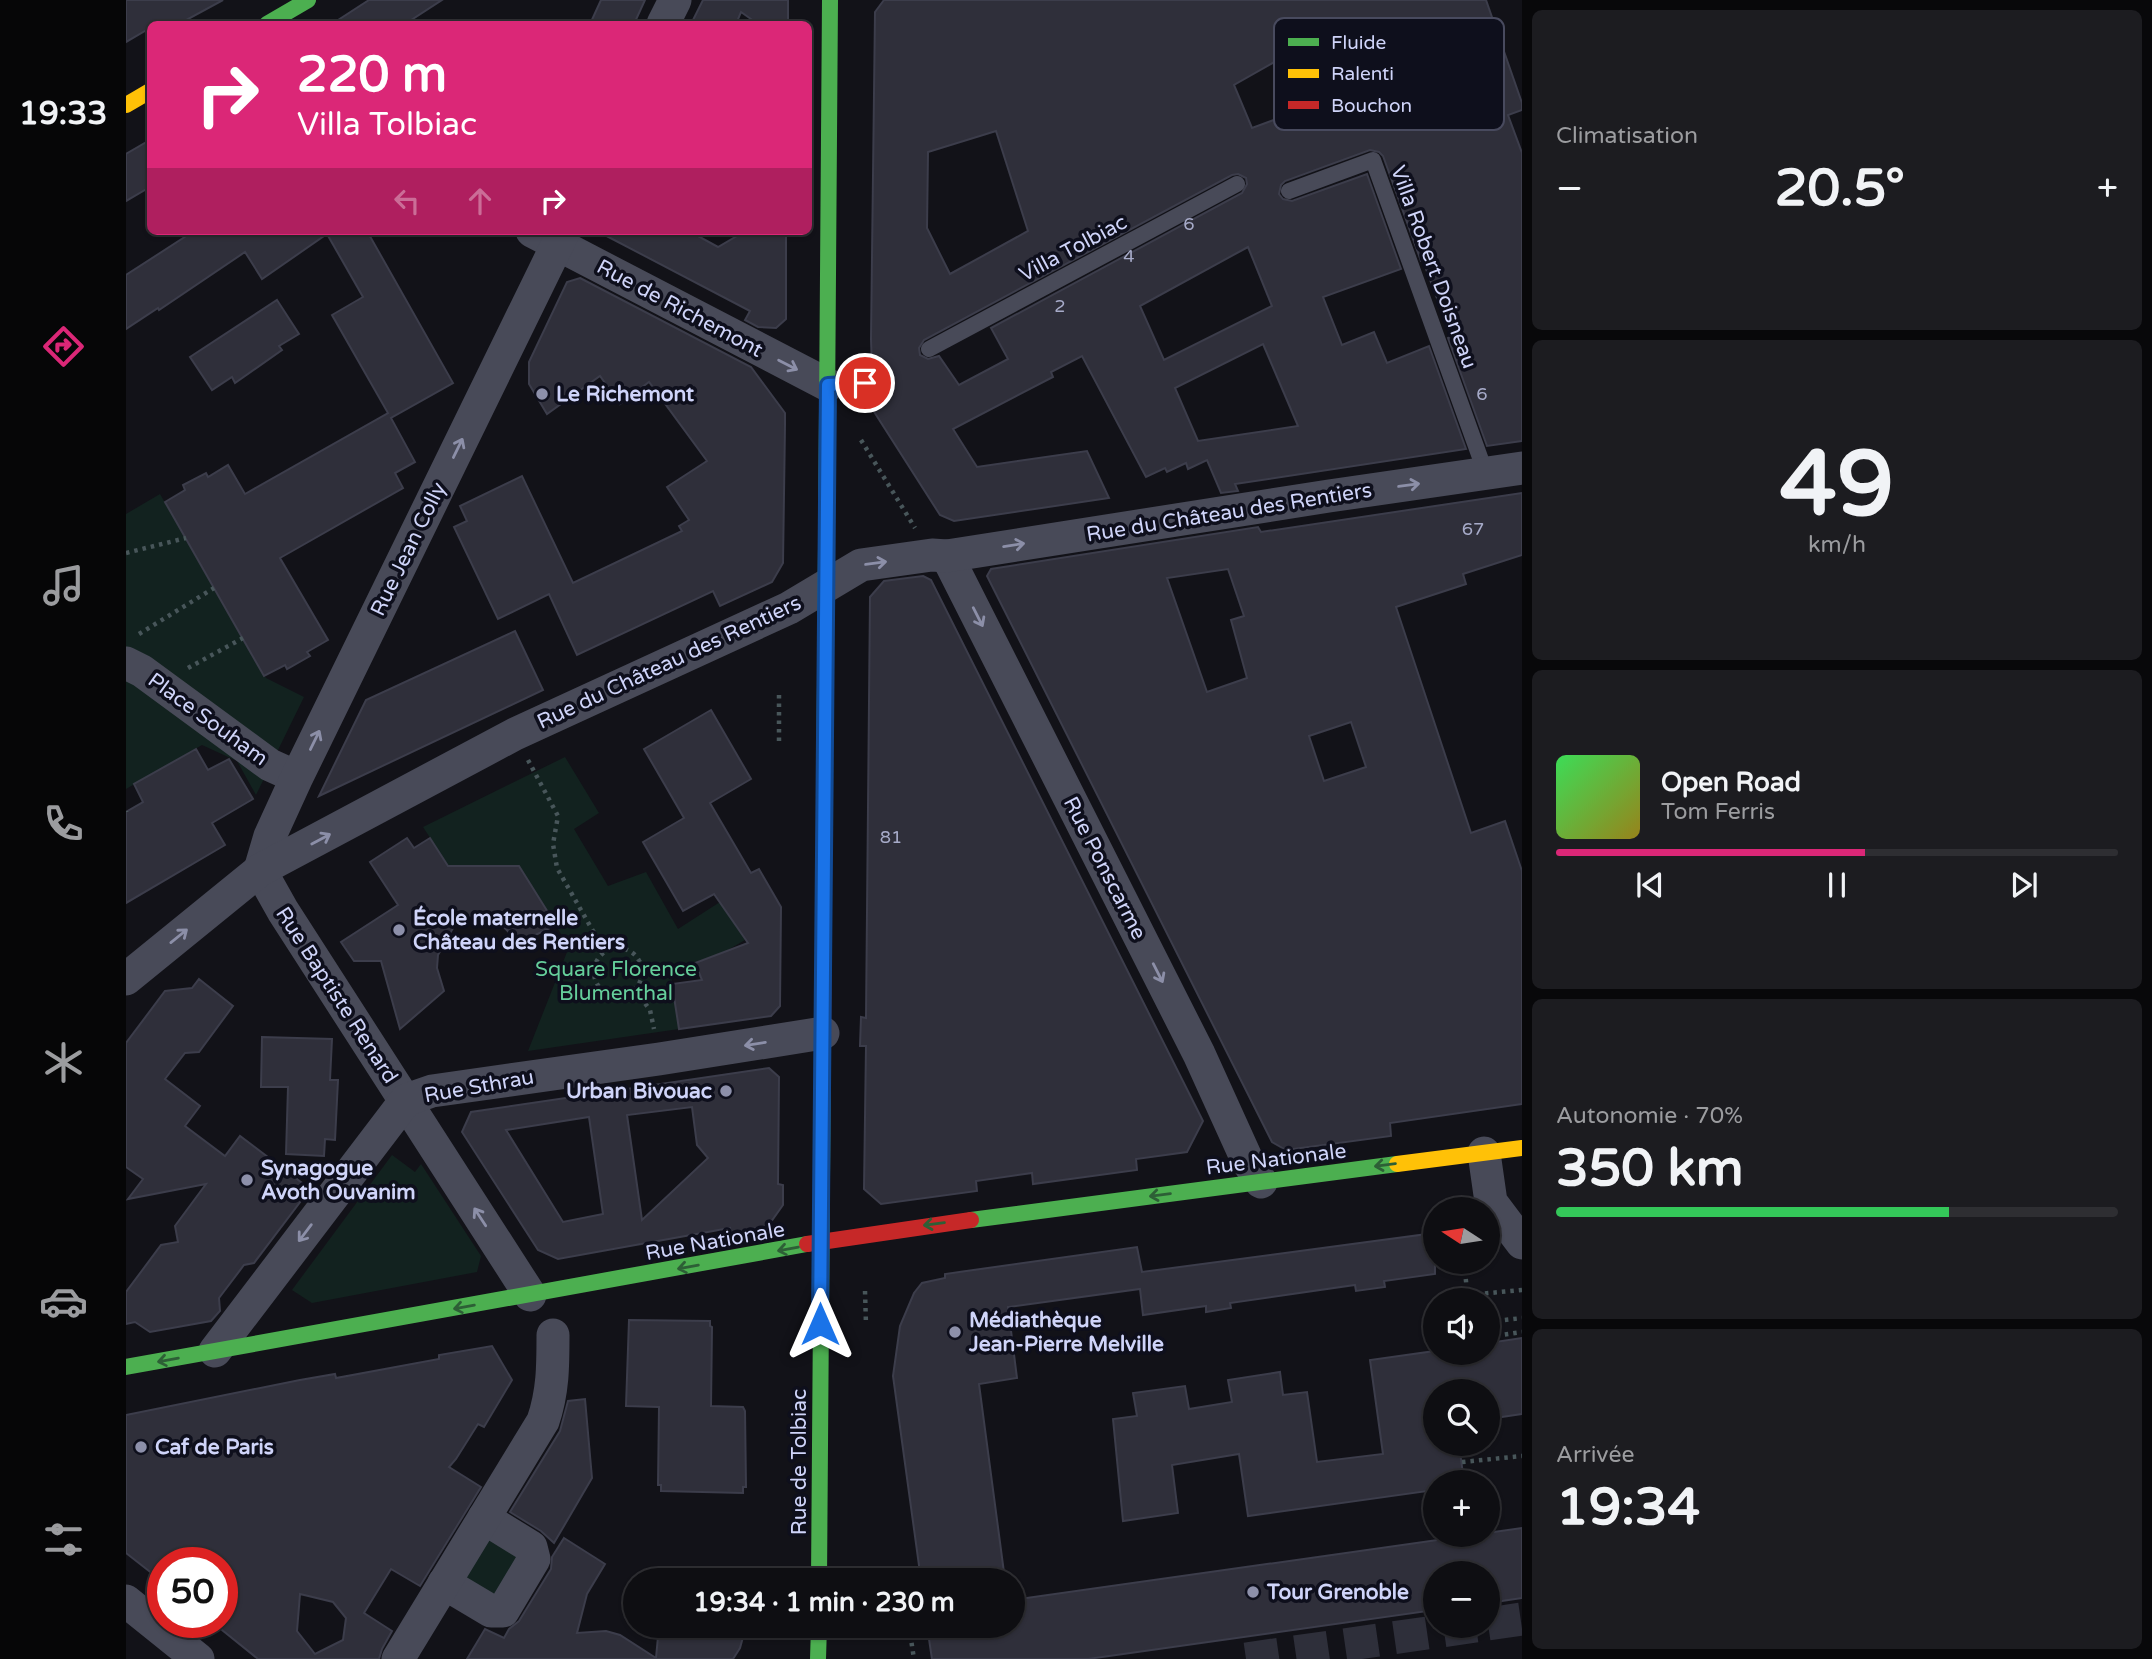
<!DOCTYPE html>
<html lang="fr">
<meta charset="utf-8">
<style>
:root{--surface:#0e0e12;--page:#1c1c20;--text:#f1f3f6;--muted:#9b9c9f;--line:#2e2e32;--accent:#db2777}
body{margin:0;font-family:"Varela Round",sans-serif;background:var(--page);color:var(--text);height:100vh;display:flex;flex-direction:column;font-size:26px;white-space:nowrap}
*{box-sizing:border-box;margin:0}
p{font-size:23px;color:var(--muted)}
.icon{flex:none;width:38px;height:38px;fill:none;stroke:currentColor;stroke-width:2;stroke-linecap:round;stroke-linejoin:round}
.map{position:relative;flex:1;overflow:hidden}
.sheet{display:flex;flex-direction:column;gap:10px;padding:10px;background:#08080a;width:630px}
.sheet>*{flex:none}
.top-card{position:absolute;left:21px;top:21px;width:665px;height:214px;border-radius:10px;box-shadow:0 2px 5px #0004,0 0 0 2px var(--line);background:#db2777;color:#fff;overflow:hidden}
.needle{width:46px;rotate:282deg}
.tools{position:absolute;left:1297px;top:1197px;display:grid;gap:14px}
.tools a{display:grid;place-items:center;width:77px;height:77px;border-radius:50%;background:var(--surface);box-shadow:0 2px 5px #0004,0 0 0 2px var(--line);font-size:35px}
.speed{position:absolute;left:21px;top:1547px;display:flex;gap:14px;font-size:35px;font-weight:700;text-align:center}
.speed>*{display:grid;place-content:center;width:91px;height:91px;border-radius:50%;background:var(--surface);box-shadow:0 2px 5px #0004,0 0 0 2px var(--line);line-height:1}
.speed .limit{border:10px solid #d22;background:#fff;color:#111}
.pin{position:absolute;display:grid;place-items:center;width:60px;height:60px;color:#fff;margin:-30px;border:4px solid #fff;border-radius:50%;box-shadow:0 2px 7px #0007}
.me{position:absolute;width:77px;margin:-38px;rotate:0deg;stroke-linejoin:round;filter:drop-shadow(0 0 5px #0008)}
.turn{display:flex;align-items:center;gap:24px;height:147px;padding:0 35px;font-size:32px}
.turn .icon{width:91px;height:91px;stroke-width:2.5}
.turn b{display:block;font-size:49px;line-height:60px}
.lanes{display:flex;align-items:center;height:66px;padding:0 35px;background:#0003;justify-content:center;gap:35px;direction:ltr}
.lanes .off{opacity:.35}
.big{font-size:52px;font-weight:800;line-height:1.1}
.sheet .tile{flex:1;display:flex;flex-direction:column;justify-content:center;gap:10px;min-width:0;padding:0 24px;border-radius:10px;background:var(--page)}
.sheet .dial{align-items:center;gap:0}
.dial b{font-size:91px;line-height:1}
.song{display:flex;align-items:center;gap:21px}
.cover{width:84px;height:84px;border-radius:10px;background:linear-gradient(135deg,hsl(130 70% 55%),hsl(50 70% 35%))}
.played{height:7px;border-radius:4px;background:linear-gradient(90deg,var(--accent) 55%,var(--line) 55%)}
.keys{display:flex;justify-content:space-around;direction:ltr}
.heat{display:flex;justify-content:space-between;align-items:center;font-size:38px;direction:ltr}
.charge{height:10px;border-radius:5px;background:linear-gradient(90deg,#34c759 70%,var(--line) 0)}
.trip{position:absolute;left:497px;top:1568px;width:402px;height:70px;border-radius:35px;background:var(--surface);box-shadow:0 2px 5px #0004,0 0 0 2px var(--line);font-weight:800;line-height:70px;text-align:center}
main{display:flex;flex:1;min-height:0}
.dock{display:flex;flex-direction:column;width:126px;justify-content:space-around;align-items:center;background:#060607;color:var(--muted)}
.dock .icon{width:49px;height:49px}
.dock .selected{color:var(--accent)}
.dock b{font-size:32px;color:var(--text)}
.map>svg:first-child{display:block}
.green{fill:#12221f}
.building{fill:#2f2f3a;stroke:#3c3d4b;stroke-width:2;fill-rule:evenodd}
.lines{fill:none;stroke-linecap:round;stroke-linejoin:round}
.street-tunnel{stroke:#2e2f3a;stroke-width:33;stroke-dasharray:33 17;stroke-linecap:butt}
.path{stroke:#48565a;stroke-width:4.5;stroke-dasharray:3.5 5;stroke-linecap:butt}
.lane{stroke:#484a58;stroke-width:16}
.street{stroke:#484a58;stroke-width:33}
.fast{stroke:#4caf50;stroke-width:16}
.slow{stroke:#ffc107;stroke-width:16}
.jam{stroke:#c62828;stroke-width:16}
.oneway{stroke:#8c8fa8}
.oneway2{stroke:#2d5f36}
.route-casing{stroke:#114b97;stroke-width:18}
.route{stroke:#1a73e8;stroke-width:12}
.poi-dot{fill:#8d90aa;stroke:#0e0f1c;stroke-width:2.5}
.labels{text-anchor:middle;stroke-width:7;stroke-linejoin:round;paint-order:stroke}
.number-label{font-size:18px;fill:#a7abc9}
.street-label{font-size:21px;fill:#cfd4f9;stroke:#0e0f1c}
.poi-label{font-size:21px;font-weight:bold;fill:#cfd4f9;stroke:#0e0f1c;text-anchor:start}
.park-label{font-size:21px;fill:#65ce9b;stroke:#0e0f1c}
.key{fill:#0e0f1c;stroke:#484a5e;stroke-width:2}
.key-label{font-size:19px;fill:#cfd4f9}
</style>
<main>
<nav class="dock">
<b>19:33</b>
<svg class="icon selected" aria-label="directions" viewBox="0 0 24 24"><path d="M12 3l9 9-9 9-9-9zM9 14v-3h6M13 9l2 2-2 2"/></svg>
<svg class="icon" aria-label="music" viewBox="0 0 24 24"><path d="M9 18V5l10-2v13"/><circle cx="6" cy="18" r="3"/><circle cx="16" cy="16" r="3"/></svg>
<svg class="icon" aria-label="phone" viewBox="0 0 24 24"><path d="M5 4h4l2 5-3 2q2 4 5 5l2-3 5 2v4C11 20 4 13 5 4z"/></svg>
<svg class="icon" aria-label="climate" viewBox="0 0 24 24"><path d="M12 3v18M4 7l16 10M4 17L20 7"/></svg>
<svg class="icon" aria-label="car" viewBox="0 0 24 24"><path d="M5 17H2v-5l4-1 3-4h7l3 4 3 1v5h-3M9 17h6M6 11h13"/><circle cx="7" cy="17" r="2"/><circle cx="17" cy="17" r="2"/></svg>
<svg class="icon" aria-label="filters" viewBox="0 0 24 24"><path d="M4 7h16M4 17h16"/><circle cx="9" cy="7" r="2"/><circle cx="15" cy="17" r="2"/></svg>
</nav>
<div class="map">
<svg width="1396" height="1659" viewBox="0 0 1396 1659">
<rect width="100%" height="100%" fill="#121218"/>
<!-- green -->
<g class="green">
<polygon points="34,494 140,678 178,697 130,795 111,761 76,745 0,789 0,514"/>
<polygon points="439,757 473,813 448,829 482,886 520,872 552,929 594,902 619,940 600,951 545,973 553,1029 402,1051 443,947 393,866 334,866 323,873 318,859 297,827"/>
<polygon points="266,1155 289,1172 295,1164 355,1256 351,1272 186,1303 166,1290"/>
<polygon points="357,1533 398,1550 374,1601 333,1584"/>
</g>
<!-- building -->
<g class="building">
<polygon points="0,0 97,0 53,24 24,24 24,28 0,42"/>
<polygon points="243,0 316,0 279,24 206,24"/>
<polygon points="475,0 519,0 508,24 464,24"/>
<polygon points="577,0 662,0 662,24 632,24 615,12 610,24 565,24"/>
<path d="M758,0H1360L1396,103V110L1382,115L1396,153V441L1361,446L1322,338L1325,336L1297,261H1295L1257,156L1253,152L1244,150L1159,181L1155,185L1153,194L1157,199L1166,201L1241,174L1275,269L1197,297L1216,345L1248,332L1261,363L1303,346L1340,449L1109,484L1112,491L1095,493L1081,460L1062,469L1060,463L1041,472L1039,468L1020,477L956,356L925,372L927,377L827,429L851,467L961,451L983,498L828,521L814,515L745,407L746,392L754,387L756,381L753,372L746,370L745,339L749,12ZM1187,40L1208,98L1126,128L1108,85ZM870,131L902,231L824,274L801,228L802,152ZM1112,174L1120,178L1121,184L1116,193L865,328L882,359L833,385L813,356L802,359L794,355L793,348L798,340L1106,175ZM1122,247L1146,306L1038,360L1014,306ZM1137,344L1172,426L1072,441L1049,388Z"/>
<polygon points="24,140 24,187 0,201 0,154"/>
<polygon points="68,231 241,231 327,383 265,418 289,462 269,473 277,488 154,558 202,640 181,652 184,656 161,669 159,665 138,676 39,502 59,490 57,485 80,473 82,477 102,465 119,494 262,413 206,315 237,297 201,234 136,279 119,252 33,310 32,308 0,329 0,275"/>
<polygon points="471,231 563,231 592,247 611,236 626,234 626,231 660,231 660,319 650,328 632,327 619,320 624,311"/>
<polygon points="454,278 625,367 659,413 659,425 657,563 646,582 594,606 587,591 451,655 423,594 372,619 328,527 341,521 334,506 396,476 447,583 556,531 553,526 563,520 541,487 581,461 523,382 494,404 474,376 421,414 403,384 403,362 441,282"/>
<polygon points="151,300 173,334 153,346 156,350 109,383 106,377 86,390 64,357"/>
<path d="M1396,493V555L1337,574L1340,584L1270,607L1345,833L1379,821L1396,871V1104L1264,1123L1265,1136L1160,1150L1146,1142L861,576L865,569L1132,527L1135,532ZM1102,569L1118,616L1105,620L1121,678L1081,692L1041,578ZM1225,722L1240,767L1198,781L1183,736Z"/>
<polygon points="797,576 805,580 1077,1121 1061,1152 1010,1159 1011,1170 907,1184 906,1173 850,1181 851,1191 755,1204 738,1189 740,1046 734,1046 735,1017 740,1018 744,597 758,581"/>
<polygon points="389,631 417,690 193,796 240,700"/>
<polygon points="585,710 625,779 584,803 625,873 633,869 655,907 654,1006 645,1016 553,1029 546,984 576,980 569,963 622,943 588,894 557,911 517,842 558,818 518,749"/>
<polygon points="70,749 82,770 103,759 127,799 86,823 99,845 0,903 0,812 17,802 8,784"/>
<polygon points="281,838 288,848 304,838 322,866 393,866 430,925 393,943 374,923 347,915 332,919 312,955 311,968 318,991 274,1029 255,961 228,961 215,942 272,905 244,862"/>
<polygon points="73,979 107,1006 73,1052 59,1053 39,1079 74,1106 59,1126 99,1156 114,1136 184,1189 128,1263 118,1265 93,1298 94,1311 85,1321 24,1332 9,1322 0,1324 0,1292 35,1245 52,1242 49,1226 80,1184 2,1199 17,1179 0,1167 0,1043 39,991 66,988"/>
<polygon points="136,1037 206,1039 204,1080 212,1080 209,1140 199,1139 198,1156 160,1154 162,1087 135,1087"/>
<path d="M643,1068L653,1077L652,1184L657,1185V1205L642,1226L605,1233L604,1228L432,1259L412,1250L336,1132L345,1112ZM566,1107L571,1145L582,1158L516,1220L501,1115ZM463,1117L477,1214L437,1222L380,1130Z"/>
<polygon points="1309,1233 1309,1274 1258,1281 1259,1287 1230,1291 1229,1285 1104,1303 1105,1308 1080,1312 1080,1306 1017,1315 1014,1289 882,1307 891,1378 853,1384 879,1580 795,1580 767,1376 774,1326 788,1293 796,1283 819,1278 819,1274 1011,1247 1016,1272"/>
<polygon points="503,1320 584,1321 584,1326 586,1327 585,1406 617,1407 619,1411 620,1487 617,1487 617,1493 535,1491 535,1485 532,1485 533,1407 500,1406"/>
<polygon points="1396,1338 1396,1414 1362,1419 1362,1391 1309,1391 1309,1444 1333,1444 1338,1482 1309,1482 1309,1490 1122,1516 1113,1454 1046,1465 1052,1513 997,1521 987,1419 1011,1416 1007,1393 1059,1386 1063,1409 1106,1402 1102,1380 1154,1372 1157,1395 1181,1392 1191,1462 1257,1454 1244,1360 1309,1351 1309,1353 1362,1353 1362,1343"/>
<path d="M366,1346L386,1380L358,1427L352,1424L330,1459L323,1467L355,1487L294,1586L265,1569L238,1613L266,1631L256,1649L253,1659H132L96,1630V1563H37V1582L0,1553V1415L174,1380L209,1374L210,1378L313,1359V1355ZM174,1594L207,1602L220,1618L217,1640L189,1654L171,1631Z"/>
<polygon points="459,1399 466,1478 428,1543 415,1531 384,1512 434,1431 442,1401"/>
<polygon points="1396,1528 1396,1598 1362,1603 1362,1573 1309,1573 1309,1610 962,1659 806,1659 801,1626 887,1626 887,1600"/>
<polygon points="438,1538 479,1564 461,1594 451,1633 480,1631 494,1635 530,1658 533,1626 620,1626 614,1648 607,1659 341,1659 359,1629 378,1638 383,1629 393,1621 425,1569 426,1557"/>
</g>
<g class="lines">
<!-- street-tunnel -->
<g class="street-tunnel">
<polyline points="1362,1624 1396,1619"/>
<polyline points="1120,1659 1350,1626"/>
</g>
<!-- path -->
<g class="path">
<polyline points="735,440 789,528"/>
<polyline points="0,553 60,538"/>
<polyline points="13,634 88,588"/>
<polyline points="62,668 117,638"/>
<polyline points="653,741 653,693"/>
<polyline points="402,760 432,816 427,844 431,868 479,952"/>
<polyline points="0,811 0,812"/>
<circle cx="492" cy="972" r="24"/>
<polyline points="509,990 524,1010 528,1029"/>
<polyline points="1338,1262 1342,1300"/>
<polyline points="739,1291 740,1325"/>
<polyline points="1342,1295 1396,1290"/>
<polyline points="1362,1322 1396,1318"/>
<polyline points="1362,1337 1396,1332"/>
<polyline points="1336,1462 1396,1456"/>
<polyline points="783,1626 788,1659"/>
</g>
<!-- lane -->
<g class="lane">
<polyline points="1163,191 1247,160 1360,474"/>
<polyline points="803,349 1111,184"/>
<polyline points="702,385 739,383 746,380"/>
</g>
<!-- street -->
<g class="street">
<polyline points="537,24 549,0"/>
<polyline points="406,231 702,385"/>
<polyline points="821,556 1073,1054 1122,1162 1135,1182"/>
<polyline points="0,663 16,671 144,765 164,774"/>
<polyline points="134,870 144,836 171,777 438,231"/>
<polyline points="134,870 157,911 404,1295"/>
<polyline points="0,979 134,870 389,734 663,608 735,565 806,555 821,556 1203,496 1396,468"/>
<polyline points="1358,1153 1365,1202 1396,1243"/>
<polyline points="89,1351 280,1100 306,1091 533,1059 697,1033"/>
<polyline points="318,1583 365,1611 377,1611 408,1559 405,1547 358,1518"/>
<polyline points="0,1601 72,1659"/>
<path d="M272,1659L417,1421C427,1392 427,1366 427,1335"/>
</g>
<!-- fast -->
<g class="fast">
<polyline points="141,24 182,0"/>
<polyline points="698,823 704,0"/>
<polyline points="845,1220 1271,1164"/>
<polyline points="0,1367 681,1244"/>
<polyline points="693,1580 697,1044"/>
<polyline points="692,1659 693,1626"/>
</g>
<!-- slow -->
<g class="slow">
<polyline points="0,105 24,91"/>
<polyline points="1271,1164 1396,1148"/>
</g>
<!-- jam -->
<g class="jam">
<polyline points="697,1044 698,823"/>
<polyline points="681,1244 845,1220"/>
</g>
</g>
<!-- one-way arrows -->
<defs><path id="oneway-shaft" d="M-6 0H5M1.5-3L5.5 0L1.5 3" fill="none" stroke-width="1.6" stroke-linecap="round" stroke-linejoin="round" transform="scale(1.75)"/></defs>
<g class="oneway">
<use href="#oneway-shaft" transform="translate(662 365) rotate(27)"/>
<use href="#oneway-shaft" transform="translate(332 448) rotate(-64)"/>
<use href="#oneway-shaft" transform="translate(1283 485) rotate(-8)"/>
<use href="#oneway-shaft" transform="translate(888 545) rotate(-9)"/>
<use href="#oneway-shaft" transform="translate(750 563) rotate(-8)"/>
<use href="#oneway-shaft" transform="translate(852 617) rotate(63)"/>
<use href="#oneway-shaft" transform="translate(189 740) rotate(-64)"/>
<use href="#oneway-shaft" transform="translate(195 839) rotate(-28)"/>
<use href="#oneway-shaft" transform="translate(53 936) rotate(-39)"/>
<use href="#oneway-shaft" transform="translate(1032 973) rotate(63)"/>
<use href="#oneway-shaft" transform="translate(629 1044) rotate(171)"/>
<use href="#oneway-shaft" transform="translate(354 1217) rotate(-123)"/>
<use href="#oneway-shaft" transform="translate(179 1233) rotate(127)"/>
</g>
<g class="oneway2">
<use href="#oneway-shaft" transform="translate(1259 1165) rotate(173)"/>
<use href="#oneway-shaft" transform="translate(1034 1195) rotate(173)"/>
<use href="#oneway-shaft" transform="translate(808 1224) rotate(173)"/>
<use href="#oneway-shaft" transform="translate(662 1249) rotate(170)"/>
<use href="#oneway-shaft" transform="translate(562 1267) rotate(170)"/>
<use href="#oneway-shaft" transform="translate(338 1307) rotate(170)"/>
<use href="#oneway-shaft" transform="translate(42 1360) rotate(170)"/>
</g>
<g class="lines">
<defs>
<polyline id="route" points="694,1324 702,385 739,383"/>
</defs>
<!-- route casing -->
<use href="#route" class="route-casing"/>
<!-- route -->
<use href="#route" class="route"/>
</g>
<!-- markers -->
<g class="poi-dot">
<circle cx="416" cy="394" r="7"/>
<circle cx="273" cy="930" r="7"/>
<circle cx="600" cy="1091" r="7"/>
<circle cx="121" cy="1180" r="7"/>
<circle cx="829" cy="1332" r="7"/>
<circle cx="15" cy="1447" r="7"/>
<circle cx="1127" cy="1592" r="7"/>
</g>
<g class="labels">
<!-- number labels -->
<g class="number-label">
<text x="1063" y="230">6</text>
<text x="1003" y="262">4</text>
<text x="934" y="312">2</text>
<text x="1356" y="400">6</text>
<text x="1347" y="535">67</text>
<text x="765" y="843">81</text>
</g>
<!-- street labels -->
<g class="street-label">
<text transform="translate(947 248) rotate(-28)" y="7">Villa Tolbiac</text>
<text transform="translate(1308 267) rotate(70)" y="7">Villa Robert Doisneau</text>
<text transform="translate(554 308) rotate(28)" y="7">Rue de Richemont</text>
<text transform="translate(1103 512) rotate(-9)" y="7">Rue du Château des Rentiers</text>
<text transform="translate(282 549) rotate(-64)" y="7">Rue Jean Colly</text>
<text transform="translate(543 662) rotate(-25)" y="7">Rue du Château des Rentiers</text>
<text transform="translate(82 719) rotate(36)" y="7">Place Souham</text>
<text transform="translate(979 868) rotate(63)" y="7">Rue Ponscarme</text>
<text transform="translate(211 995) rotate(57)" y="7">Rue Baptiste Renard</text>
<text transform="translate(353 1086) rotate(-10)" y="7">Rue Sthrau</text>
<text transform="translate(1150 1159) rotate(-7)" y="7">Rue Nationale</text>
<text transform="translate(589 1241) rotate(-10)" y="7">Rue Nationale</text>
<text transform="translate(673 1462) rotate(-90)" y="7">Rue de Tolbiac</text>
</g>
<!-- poi labels -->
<g class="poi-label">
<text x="430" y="401">Le Richemont</text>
<text x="287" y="925">École maternelle<tspan x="287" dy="24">Château des Rentiers</tspan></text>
<text x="586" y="1098" text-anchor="end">Urban Bivouac</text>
<text x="135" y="1175">Synagogue<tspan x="135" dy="24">Avoth Ouvanim</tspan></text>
<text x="843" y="1327">Médiathèque<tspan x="843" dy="24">Jean-Pierre Melville</tspan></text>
<text x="29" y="1454">Caf de Paris</text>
<text x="1141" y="1599">Tour Grenoble</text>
</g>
<!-- park labels -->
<g class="park-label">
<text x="490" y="976">Square Florence<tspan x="490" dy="24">Blumenthal</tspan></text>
</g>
</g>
<!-- legend -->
<rect x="1148" y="18" width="230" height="112" rx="10" class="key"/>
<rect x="1162" y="38" width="31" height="8" fill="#4caf50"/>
<rect x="1162" y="69" width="31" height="9" fill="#ffc107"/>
<rect x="1162" y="101" width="31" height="8" fill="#c62828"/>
<g class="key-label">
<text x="1205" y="49">Fluide</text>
<text x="1205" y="80">Ralenti</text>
<text x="1205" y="112">Bouchon</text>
</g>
</svg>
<div class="tools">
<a><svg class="needle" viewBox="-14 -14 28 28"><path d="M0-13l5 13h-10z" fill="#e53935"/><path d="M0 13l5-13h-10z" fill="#9b9c9f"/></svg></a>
<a><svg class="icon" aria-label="sound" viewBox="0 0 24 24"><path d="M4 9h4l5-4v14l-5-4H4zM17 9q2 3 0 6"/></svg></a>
<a><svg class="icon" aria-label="search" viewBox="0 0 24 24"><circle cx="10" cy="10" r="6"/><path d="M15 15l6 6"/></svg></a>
<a>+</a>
<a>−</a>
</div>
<div class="speed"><div class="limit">50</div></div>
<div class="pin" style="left:739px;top:383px;background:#d93025"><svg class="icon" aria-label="arrive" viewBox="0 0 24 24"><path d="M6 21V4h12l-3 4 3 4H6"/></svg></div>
<svg class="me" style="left:694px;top:1324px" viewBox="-20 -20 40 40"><path d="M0-17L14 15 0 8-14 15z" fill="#1a73e8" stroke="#fff" stroke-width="4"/></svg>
<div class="trip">19:34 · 1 min · 230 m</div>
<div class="top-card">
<div class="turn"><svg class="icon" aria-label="right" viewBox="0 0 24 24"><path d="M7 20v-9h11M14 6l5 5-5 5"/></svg><div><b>220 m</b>Villa Tolbiac</div></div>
<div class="lanes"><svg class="icon off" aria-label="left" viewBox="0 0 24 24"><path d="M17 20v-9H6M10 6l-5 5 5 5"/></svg><svg class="icon off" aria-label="ahead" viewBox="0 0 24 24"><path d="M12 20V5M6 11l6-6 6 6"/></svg><svg class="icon" aria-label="right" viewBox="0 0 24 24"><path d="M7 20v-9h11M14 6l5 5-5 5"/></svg></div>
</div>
</div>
<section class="sheet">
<div class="tile"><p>Climatisation</p>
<div class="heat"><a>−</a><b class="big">20.5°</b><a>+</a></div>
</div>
<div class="tile dial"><b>49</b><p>km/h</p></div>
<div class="tile">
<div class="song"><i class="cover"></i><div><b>Open Road</b><p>Tom Ferris</p></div></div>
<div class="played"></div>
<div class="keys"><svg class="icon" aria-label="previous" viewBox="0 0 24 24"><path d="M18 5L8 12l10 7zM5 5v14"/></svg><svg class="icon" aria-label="pause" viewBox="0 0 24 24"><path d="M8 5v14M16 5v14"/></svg><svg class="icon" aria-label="next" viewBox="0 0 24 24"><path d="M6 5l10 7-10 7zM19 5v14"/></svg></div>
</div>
<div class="tile"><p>Autonomie · 70%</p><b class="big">350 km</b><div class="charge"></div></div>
<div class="tile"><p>Arrivée</p><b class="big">19:34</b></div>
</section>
</main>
